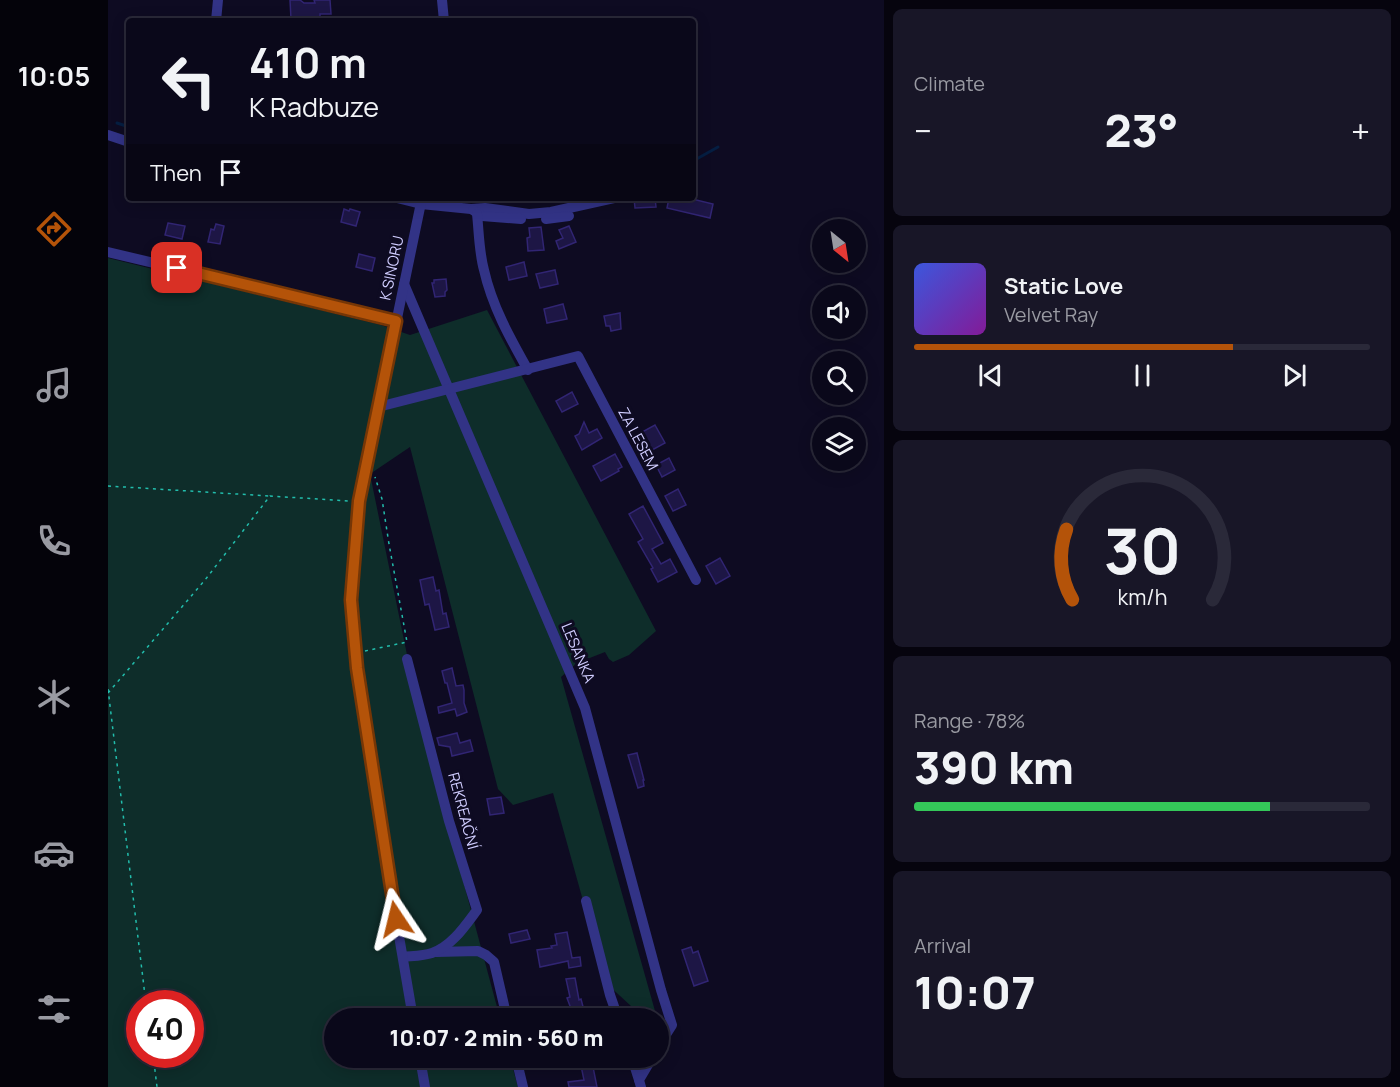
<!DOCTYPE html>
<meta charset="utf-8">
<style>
:root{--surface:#0a081a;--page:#181627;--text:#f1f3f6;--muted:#999aa2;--line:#2a2939;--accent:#b45309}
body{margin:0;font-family:Manrope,sans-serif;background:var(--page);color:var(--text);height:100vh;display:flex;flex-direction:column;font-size:22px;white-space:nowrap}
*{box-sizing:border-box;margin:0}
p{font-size:20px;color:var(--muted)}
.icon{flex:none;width:33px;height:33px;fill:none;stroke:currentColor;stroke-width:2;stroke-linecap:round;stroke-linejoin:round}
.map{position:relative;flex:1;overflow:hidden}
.side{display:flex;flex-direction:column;gap:9px;padding:9px;background:#06040e;width:516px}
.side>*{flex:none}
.banner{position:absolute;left:18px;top:18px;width:570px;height:183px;border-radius:6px;box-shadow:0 3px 15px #0003,0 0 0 2px var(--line);background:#0a081a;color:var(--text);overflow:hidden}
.needle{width:39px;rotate:150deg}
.fabs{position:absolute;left:704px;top:219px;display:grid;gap:12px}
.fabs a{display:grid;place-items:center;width:54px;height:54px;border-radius:50%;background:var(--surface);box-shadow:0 3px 15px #0003,0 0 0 2px var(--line);font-size:30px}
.speed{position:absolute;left:18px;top:990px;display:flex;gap:12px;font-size:30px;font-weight:700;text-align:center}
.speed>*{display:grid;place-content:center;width:78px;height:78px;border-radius:50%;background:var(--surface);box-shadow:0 3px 15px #0003,0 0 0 2px var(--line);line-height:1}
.speed .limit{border:9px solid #d22;background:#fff;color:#111}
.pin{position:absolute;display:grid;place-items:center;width:51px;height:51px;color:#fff;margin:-26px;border-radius:12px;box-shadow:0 3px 9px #0006}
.me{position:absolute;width:66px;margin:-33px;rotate:350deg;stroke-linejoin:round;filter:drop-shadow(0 0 4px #0008)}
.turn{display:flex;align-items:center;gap:21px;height:126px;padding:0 24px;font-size:27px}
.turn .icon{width:78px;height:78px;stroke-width:2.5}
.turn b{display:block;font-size:42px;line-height:51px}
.then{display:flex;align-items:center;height:57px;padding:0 24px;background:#0003;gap:12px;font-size:22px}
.big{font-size:45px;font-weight:800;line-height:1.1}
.side .widget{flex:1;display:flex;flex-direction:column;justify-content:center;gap:9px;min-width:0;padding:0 21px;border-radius:9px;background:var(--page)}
.side .dial{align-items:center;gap:0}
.dial svg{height:156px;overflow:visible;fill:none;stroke:var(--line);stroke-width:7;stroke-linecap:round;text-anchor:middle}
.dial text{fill:var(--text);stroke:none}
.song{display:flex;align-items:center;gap:18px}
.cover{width:72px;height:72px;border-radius:9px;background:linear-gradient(135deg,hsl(230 70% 55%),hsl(290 70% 35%))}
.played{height:6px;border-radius:3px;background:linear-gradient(90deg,var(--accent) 70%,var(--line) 70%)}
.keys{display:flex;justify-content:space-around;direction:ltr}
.heat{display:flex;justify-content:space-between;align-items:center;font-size:33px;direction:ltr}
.charge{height:9px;border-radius:4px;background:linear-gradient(90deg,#34c759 78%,var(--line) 0)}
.trip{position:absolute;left:216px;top:1008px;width:345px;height:60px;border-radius:30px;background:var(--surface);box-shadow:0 3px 15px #0003,0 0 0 2px var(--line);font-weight:800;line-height:60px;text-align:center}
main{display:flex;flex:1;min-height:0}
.dock{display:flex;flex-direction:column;width:108px;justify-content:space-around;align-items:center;background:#04030a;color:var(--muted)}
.dock .icon{width:42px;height:42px}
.dock .on{color:var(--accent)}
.dock b{font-size:27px;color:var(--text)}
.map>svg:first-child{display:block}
.green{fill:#0e2d2a;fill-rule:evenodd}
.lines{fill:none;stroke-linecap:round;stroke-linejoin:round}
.stream{stroke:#051e42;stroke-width:3}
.building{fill:#1d1645;stroke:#312573;stroke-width:1.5}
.path{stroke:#22bdac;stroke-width:1.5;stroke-dasharray:3 4.5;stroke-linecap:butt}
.minor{stroke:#323386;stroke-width:10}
.route-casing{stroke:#753606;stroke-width:15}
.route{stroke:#b45309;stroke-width:10}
.labels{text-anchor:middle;stroke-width:6;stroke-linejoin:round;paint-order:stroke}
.street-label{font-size:15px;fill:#d0cdff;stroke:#0e0b22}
</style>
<main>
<nav class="dock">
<b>10:05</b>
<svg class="icon on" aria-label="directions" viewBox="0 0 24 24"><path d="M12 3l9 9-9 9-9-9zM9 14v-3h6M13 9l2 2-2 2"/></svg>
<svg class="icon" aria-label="music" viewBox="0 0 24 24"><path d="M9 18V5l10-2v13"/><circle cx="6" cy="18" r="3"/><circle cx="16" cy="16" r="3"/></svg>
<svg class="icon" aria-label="phone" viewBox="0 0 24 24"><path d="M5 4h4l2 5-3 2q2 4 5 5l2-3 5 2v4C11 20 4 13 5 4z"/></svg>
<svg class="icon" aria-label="climate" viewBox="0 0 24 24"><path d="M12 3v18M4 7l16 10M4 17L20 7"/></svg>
<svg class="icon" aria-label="car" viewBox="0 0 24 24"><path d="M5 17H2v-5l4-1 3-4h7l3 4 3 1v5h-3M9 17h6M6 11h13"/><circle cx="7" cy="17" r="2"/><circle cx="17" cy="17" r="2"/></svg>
<svg class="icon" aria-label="filters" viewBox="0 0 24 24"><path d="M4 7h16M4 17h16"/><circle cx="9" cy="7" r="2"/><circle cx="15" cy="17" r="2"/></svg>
</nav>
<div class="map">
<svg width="776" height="1087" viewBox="0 0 776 1087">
<rect width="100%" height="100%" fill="#0e0b22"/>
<!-- green -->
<path class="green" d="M0,258L273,325L302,335L379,310L548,631L521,655L505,662L501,659L497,652L469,663L453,677L549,1018H536L498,983L445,793L405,805L390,789L302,447L262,474L314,728L392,1018H226V1058H402L410,1087H0ZM32,1004H82V1054H32Z"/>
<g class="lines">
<!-- stream -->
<g class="stream">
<polyline points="9,123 21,127"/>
<polyline points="585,161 610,147"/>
</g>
</g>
<!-- building -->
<g class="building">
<polygon points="182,0 192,0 196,3 207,3 206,0 222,0 223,14 212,14 212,18 183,19"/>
<polygon points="526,198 547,198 548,207 527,208"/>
<polygon points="561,198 580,198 605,204 602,218 559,208"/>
<polygon points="236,209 241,211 242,209 252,212 248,226 233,222"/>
<polygon points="60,223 77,226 74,239 57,235"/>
<polygon points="108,224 116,226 112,244 100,242 103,229 106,230"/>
<polygon points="461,226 468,242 451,249 448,241 455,238 451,230"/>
<polygon points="433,227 436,250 420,251 419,238 422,237 421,228"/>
<polygon points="251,254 267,258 264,271 248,267"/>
<polygon points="416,262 419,276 401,280 398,267"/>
<polygon points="447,270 450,284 432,288 428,274"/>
<polygon points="338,279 339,290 337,292 337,296 327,297 324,283 326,283 326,280"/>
<polygon points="455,304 459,319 439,323 436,309"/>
<polygon points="512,313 513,329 503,331 502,326 498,326 496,316"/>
<polygon points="464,392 470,404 454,412 448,401"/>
<polygon points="476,422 481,433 489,429 494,438 474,450 467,436 471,434"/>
<polygon points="547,425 557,443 535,455 525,437"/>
<polygon points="507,454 514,467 510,469 511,471 493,481 485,466"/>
<polygon points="561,458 567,470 554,477 548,465"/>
<polygon points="570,489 578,505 565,511 557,496"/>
<polygon points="535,506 555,543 544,549 553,564 562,559 569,572 550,582 543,569 545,568 530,542 535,539 521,514"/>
<polygon points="612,558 622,576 608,584 598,566"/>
<polygon points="325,577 328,591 331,590 335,614 338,613 341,627 327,630 321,604 317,605 312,580"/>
<polygon points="344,668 348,686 355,685 356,690 356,703 359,712 349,716 347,709 331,713 330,707 344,703 339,683 337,683 334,671"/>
<polygon points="349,733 352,743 362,740 365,751 344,756 342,747 331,745 329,738"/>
<polygon points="529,753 536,780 535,780 536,786 530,788 520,755"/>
<polygon points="393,797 396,813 382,815 379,799"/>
<polygon points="419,930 422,939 403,943 401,934"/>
<polygon points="459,932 464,958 472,957 473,966 461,968 460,961 432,967 429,950 444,948 443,946 449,945 447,934"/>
<polygon points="583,947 585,953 590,951 600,981 586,986 574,950"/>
<polygon points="467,978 471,1000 473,999 478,1018 465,1018 462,1006 459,998 462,997 458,979"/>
<polygon points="480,1059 482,1067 485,1067 489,1087 461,1087 460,1082 476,1080 472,1061"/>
</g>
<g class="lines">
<!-- path -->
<g class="path">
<polyline points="0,486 161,496"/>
<polyline points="257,651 299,642 281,544 274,499 267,477"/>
<polyline points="0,689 38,1004"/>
<polyline points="0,693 97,580 162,496 241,501"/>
<polyline points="45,1054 49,1087"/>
</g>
<!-- minor -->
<g class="minor">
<polyline points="334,0 336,21"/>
<polyline points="108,21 110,0"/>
<polyline points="0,135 21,142"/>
<polyline points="289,198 313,204 363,209 377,208 421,214 443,212 506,198"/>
<polyline points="365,210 374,216 413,219"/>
<path d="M369,214C371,232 371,252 376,270C384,306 402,338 420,370"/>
<polyline points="438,219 461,216"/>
<polyline points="0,252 288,321"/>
<polyline points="296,284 477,708 553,990 564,1025 550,1047"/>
<polyline points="270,407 470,356 588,580"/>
<polyline points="478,901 502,995 510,1018"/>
<polyline points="328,952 370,951 378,955 386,962 399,1018"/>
<path d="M295,957C304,956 315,956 324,953C344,946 357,926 369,910L341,821L299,659"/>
<polyline points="305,1018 285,901 249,668 243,600 251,501 314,198"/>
<polyline points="312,1058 317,1087"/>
<polyline points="408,1058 415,1087"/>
<polyline points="524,1058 531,1080"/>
<polyline points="533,1087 531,1080 544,1058"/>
</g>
</g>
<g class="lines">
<defs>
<polyline id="route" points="69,268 288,321 251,501 243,600 249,668 288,919"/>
</defs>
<!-- route casing -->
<use href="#route" class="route-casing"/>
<!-- route -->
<use href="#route" class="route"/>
</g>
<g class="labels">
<!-- street labels -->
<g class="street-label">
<text transform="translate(284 268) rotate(-78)" y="5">K SINORU</text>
<text transform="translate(530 439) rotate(62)" y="5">ZA LESEM</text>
<text transform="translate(470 653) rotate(67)" y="5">LESANKA</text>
<text transform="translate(355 811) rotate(75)" y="5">REKREAČNÍ</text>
</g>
</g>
</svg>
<div class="fabs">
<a><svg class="needle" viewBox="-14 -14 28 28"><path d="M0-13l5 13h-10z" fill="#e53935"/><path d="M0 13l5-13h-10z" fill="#999aa2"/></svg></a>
<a><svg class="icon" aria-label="sound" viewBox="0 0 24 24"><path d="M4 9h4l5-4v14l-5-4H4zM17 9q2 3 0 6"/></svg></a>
<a><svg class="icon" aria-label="search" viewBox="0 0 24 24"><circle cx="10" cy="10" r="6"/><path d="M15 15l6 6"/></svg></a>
<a><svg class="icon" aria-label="layers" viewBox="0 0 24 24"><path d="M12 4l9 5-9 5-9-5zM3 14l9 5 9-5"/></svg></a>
</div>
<div class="speed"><div class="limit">40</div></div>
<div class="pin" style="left:69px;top:268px;background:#d93025"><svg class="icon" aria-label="arrive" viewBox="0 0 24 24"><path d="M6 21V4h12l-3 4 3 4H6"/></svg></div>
<svg class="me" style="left:288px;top:919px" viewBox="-20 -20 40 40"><path d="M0-17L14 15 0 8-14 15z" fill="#b45309" stroke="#fff" stroke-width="4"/></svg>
<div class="trip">10:07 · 2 min · 560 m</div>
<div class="banner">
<div class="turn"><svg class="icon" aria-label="left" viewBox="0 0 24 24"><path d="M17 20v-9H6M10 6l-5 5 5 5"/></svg><div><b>410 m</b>K Radbuze</div></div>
<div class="then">Then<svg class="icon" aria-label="arrive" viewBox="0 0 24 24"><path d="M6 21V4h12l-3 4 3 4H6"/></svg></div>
</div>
</div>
<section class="side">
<div class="widget"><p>Climate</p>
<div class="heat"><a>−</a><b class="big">23°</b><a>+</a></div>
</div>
<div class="widget">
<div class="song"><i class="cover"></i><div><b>Static Love</b><p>Velvet Ray</p></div></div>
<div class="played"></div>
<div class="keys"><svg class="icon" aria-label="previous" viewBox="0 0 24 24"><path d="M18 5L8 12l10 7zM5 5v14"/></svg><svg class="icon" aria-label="pause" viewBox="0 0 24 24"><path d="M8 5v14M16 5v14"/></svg><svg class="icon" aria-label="next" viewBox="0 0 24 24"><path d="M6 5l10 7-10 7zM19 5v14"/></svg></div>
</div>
<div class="widget dial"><svg viewBox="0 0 100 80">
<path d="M14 69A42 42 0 1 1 86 69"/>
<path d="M14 69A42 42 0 0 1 11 33" stroke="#b45309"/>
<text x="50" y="56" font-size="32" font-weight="700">30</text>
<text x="50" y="72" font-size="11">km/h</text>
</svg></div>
<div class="widget"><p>Range · 78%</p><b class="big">390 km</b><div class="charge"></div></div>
<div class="widget"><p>Arrival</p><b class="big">10:07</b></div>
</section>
</main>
